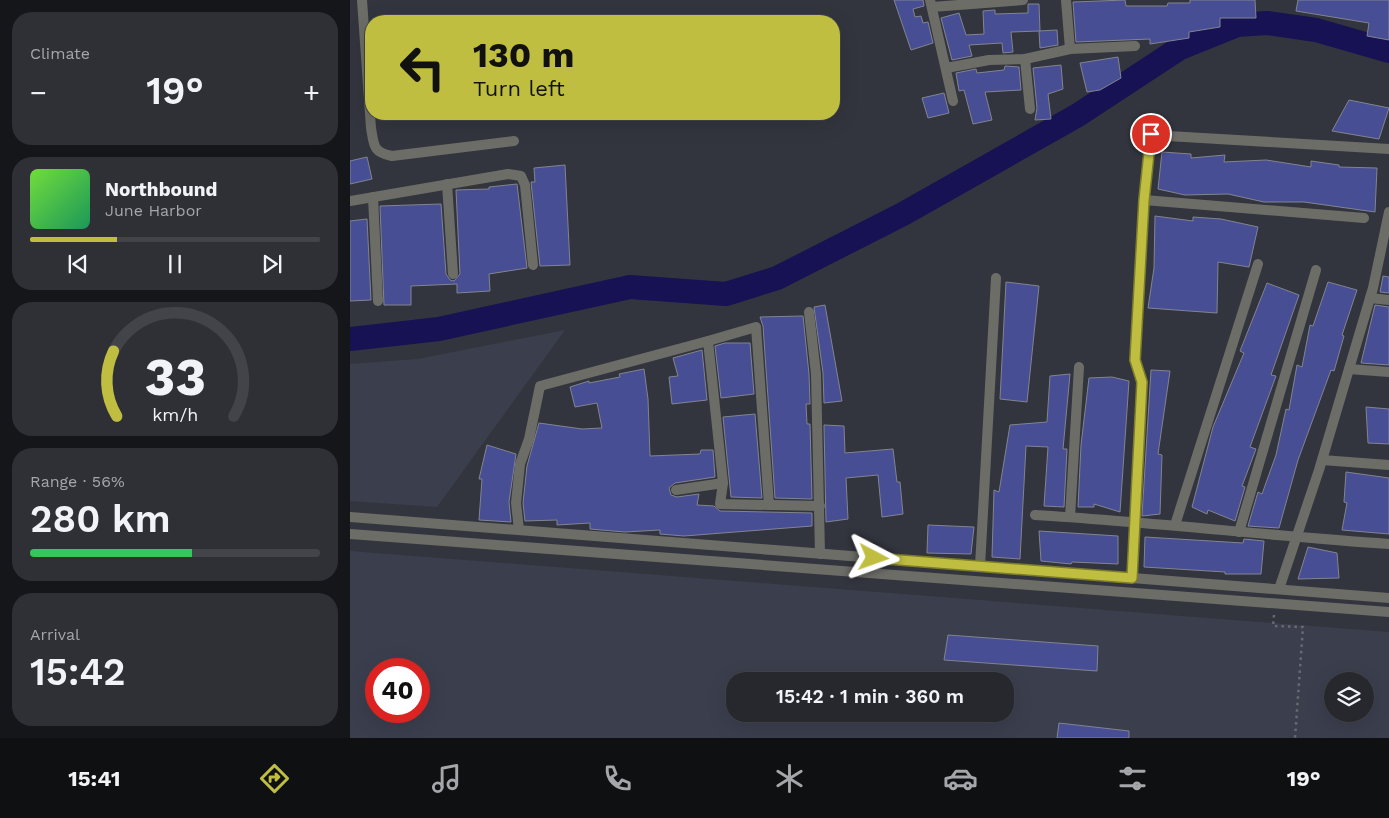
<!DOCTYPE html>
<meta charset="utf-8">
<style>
:root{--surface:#26282e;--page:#2e3036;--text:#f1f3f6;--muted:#a4a6aa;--line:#42444a;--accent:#bfbe41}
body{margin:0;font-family:"Work Sans",sans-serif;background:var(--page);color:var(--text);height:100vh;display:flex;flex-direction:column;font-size:19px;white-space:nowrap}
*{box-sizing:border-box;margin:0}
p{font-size:16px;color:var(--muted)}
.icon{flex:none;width:28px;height:28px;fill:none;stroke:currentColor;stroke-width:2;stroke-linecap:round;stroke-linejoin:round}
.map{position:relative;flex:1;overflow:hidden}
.sheet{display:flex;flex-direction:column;gap:12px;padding:12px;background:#151619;width:350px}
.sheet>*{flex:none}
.banner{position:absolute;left:15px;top:15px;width:475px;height:105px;border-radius:20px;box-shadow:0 5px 20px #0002,0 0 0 1px var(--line);background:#bfbe41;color:#111;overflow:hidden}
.buttons{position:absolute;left:974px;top:672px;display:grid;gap:10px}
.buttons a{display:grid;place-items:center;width:50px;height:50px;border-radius:50%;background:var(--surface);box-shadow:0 5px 20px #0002,0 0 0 1px var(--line);font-size:25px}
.speed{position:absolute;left:15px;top:658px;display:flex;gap:10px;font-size:25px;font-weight:700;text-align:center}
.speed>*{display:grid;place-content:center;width:65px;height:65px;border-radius:50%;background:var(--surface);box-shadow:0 5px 20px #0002,0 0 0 1px var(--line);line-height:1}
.speed .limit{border:8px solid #d22;background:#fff;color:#111}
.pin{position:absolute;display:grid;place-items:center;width:42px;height:42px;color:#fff;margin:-21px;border:2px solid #fff;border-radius:50%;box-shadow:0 1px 5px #0007}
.me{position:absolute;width:55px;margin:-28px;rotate:94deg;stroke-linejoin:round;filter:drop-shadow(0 0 4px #0008)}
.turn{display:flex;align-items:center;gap:18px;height:105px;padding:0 25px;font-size:22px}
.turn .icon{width:65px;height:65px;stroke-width:2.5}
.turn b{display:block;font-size:35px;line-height:42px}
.big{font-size:38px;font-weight:600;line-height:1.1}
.sheet .tile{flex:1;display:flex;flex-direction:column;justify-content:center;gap:8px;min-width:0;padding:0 18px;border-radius:20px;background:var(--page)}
.sheet .dial{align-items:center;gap:0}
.dial svg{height:130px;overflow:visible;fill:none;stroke:var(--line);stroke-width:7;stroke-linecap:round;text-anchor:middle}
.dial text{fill:var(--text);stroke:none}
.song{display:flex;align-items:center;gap:15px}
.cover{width:60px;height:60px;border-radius:8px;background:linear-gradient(135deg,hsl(100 70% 55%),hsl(150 70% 35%))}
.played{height:5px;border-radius:2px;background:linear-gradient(90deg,var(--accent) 30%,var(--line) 30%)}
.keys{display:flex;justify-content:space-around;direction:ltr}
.heat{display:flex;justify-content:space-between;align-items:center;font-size:28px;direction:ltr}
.charge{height:8px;border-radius:4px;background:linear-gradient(90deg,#34c759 56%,var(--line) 0)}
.trip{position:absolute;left:376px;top:672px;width:288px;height:50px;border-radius:20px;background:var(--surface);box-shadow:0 5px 20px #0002,0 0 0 1px var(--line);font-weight:600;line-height:50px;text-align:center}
.menu{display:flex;height:80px;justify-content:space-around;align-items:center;background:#0f1012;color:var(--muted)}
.menu .icon{width:35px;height:35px}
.menu .selected{color:var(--accent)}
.menu b{font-size:22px;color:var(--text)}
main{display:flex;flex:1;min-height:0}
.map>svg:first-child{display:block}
.built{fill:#3b3e4d;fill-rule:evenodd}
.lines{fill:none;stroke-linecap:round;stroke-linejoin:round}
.river{stroke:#161253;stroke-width:24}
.building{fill:#474e94;stroke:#82848f}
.path{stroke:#686a72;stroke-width:2.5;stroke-dasharray:2.5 4;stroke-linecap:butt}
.minor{stroke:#6d6d68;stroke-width:10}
.tertiary{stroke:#6d6d68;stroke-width:10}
.route-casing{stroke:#7c7c2a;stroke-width:12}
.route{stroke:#bfbe41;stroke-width:9}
</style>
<main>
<section class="sheet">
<div class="tile"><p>Climate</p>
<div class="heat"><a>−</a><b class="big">19°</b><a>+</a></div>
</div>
<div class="tile">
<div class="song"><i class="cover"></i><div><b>Northbound</b><p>June Harbor</p></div></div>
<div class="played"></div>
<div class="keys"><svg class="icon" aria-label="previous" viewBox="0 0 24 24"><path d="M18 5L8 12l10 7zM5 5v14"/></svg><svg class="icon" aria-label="pause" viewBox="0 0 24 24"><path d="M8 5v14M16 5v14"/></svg><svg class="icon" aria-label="next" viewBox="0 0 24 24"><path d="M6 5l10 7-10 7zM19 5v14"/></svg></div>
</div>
<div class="tile dial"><svg viewBox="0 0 100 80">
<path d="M14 69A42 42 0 1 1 86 69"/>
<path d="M14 69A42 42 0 0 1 12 29" stroke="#bfbe41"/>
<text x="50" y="56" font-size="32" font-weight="700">33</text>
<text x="50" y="72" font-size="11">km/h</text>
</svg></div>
<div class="tile"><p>Range · 56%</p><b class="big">280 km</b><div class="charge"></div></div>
<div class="tile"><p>Arrival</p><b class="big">15:42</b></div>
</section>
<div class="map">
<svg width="1039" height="738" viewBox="0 0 1039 738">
<rect width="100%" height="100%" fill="#33353e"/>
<!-- built -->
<g class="built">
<polygon points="215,330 87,507 0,501 0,364 68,359"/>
<path d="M0,551L1039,632V738H0ZM26,669H69V711H26ZM385,681H655V714H385ZM982,681H1015V714H982Z"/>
</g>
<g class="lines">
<!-- river -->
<polyline class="river" points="0,339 89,329 280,287 376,294 427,278 553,214 728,115 830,48 887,25 917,23 966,30 1039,51"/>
</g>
<!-- building -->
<g class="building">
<polygon points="544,0 573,0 574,6 563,9 565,17 571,16 573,23 578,22 583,43 561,50"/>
<polygon points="775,0 776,6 817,6 818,3 840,3 840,0 905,0 906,18 870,18 870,27 839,32 839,38 800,44 800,39 726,42 723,2"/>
<polygon points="948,0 1039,0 1039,40 1017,36 1019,23 946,11"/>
<polygon points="678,4 689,4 690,31 661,32 663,52 653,53 652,43 619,45 622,56 602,60 591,18 609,13 616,35 634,34 633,11 645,10 645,14 678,13"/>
<polygon points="707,30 708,45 690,48 689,31"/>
<polygon points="768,57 771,78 750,90 737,92 730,63"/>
<polygon points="711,65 713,89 698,94 701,119 685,120 687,108 683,68"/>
<polygon points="655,66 669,67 671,90 635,92 642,120 623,124 614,90 609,91 606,73 626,69 627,73 654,70"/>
<polygon points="594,93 599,113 578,118 572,98"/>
<polygon points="999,100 1039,108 1029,139 982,131"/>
<polygon points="812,152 841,154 841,158 875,155 874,162 916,160 961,167 961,161 989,165 989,167 1027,168 1025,212 954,202 914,202 878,194 835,195 808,189"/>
<polygon points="17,157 22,179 0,184 0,161"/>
<polygon points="215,165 220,265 190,266 181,182 185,182 184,168"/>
<polygon points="167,184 177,268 139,274 140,291 107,293 107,284 61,286 61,305 34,305 30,206 91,204 96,274 100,280 104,281 110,274 106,190 139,189 139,187"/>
<polygon points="805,216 843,221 843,217 871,219 908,227 899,267 868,262 867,313 798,308 804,268"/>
<polygon points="17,219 21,300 0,301 0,221"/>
<polygon points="1033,276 1039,277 1039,293 1030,292"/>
<polygon points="656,282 689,286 677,402 650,399"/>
<polygon points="978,282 1007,290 992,335 994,336 984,371 981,370 948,460 929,528 898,526 908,492 912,494 926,455 936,409 939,410 947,365 952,367 960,325 963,326"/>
<polygon points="917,283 949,295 921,375 926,376 900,447 906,449 892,486 895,487 885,521 858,510 857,514 842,507 863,427 894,353 890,351"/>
<polygon points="475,305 492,401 474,403 473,373 464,307"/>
<polygon points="1025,305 1039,307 1039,365 1011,363"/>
<polygon points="453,316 459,374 460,404 456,404 457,424 460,424 462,499 425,498 413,326 410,317"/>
<polygon points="375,343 400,343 404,394 371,398 365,346"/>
<polygon points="352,350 357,400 322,404 319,377 328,376 323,358"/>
<polygon points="294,369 298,399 300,456 350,454 351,450 363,450 365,477 325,483 319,488 321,495 327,497 349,494 347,505 364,506 370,511 462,513 462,526 334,536 310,534 310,530 275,532 240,529 240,523 207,525 207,520 175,521 173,503 177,466 189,423 232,429 252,428 247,403 225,407 220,387 239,381 239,383 270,377 269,374"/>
<polygon points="801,370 820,371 808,454 812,455 810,514 792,516"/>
<polygon points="720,374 713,449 717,449 714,507 694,506 698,447 676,446 670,559 642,557 644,490 649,492 660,425 697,422 700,376"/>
<polygon points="762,377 779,381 770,512 744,504 744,507 728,507 731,445 739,378"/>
<polygon points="1016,407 1039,409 1039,444 1018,443"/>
<polygon points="405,414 412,498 381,497 373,417"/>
<polygon points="474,425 494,426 495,453 543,449 547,482 550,482 553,514 532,517 528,475 496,478 498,519 476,522"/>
<polygon points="137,445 166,454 159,502 161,522 129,520 132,479 129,479"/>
<polygon points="996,472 1039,478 1039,534 992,530 997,503 994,502"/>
<polygon points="578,525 624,527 621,554 577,553"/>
<polygon points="689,531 768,536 768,564 722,562 721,564 691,561"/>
<polygon points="795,537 893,543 894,539 914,541 911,574 875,574 875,572 794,567"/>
<polygon points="958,547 987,553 989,578 948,579"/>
<polygon points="598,635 748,646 747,671 594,660"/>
<polygon points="709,723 779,731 779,738 707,738"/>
</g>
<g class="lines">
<!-- path -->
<polyline class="path" points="924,615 923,626 953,627 945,738"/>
<!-- minor -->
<g class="minor">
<path d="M12,0L21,128C24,146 23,152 42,156L164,141"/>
<polyline points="580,0 603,101"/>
<polyline points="716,0 720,49"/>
<polyline points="582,7 673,0"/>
<polyline points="675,59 680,109"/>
<polyline points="596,68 639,60 675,59 720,49 785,46"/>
<polyline points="97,184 103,274"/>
<polyline points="23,197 28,301"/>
<polyline points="794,200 1014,218"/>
<polyline points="0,201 158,174 171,176 175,185 183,265"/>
<polyline points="1020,298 1039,300"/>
<polyline points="459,312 466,374 470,554"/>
<polyline points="358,341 406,327 419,505"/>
<polyline points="999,369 1039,372"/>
<polyline points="972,460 1039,465"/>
<polyline points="326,490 373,483"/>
<path d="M685,515C803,522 921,536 1039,544"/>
<polyline points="720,517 729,367"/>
<polyline points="825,525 908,264"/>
<polyline points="169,530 166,503 170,464 179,439 190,386 358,341 373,483 370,504 470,506"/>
<polyline points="889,532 966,270"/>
<polyline points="630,566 646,278"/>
<polyline points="782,578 792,382 785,360 794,200 801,135 1039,149"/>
<polyline points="929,589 969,470 1023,288 1039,212"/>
</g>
<!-- tertiary -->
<g class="tertiary">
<polyline points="0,517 1039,598"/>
<polyline points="0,534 1039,612"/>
</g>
</g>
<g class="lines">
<defs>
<polyline id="route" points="524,558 782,578 792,382 785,360 794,200 801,134"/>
</defs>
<!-- route casing -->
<use href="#route" class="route-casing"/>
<!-- route -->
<use href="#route" class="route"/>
</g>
</svg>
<div class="buttons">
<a><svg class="icon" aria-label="layers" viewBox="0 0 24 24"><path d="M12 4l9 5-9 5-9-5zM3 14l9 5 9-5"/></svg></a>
</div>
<div class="speed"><div class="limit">40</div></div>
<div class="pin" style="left:801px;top:134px;background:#d93025"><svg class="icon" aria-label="arrive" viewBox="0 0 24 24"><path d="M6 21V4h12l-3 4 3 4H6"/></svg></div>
<svg class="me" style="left:524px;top:558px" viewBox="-20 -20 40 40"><path d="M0-17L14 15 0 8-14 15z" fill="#bfbe41" stroke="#fff" stroke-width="4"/></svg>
<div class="trip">15:42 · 1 min · 360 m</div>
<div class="banner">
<div class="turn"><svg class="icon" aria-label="left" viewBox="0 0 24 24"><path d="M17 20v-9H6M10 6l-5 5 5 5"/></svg><div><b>130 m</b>Turn left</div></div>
</div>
</div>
</main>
<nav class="menu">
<b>15:41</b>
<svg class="icon selected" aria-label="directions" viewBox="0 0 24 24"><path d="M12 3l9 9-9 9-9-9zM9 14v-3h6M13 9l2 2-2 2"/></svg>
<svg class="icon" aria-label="music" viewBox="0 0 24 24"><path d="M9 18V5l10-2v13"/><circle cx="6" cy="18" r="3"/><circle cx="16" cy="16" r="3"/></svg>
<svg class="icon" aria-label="phone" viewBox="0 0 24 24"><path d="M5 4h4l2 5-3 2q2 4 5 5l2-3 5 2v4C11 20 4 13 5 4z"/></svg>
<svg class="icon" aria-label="climate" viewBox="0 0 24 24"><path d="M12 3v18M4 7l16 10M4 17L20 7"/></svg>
<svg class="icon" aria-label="car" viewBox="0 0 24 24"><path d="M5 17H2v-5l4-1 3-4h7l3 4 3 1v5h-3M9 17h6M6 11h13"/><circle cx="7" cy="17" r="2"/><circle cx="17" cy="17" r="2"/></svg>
<svg class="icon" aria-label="filters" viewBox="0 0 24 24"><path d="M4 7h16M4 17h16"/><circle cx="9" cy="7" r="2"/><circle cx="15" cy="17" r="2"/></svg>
<b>19°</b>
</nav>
